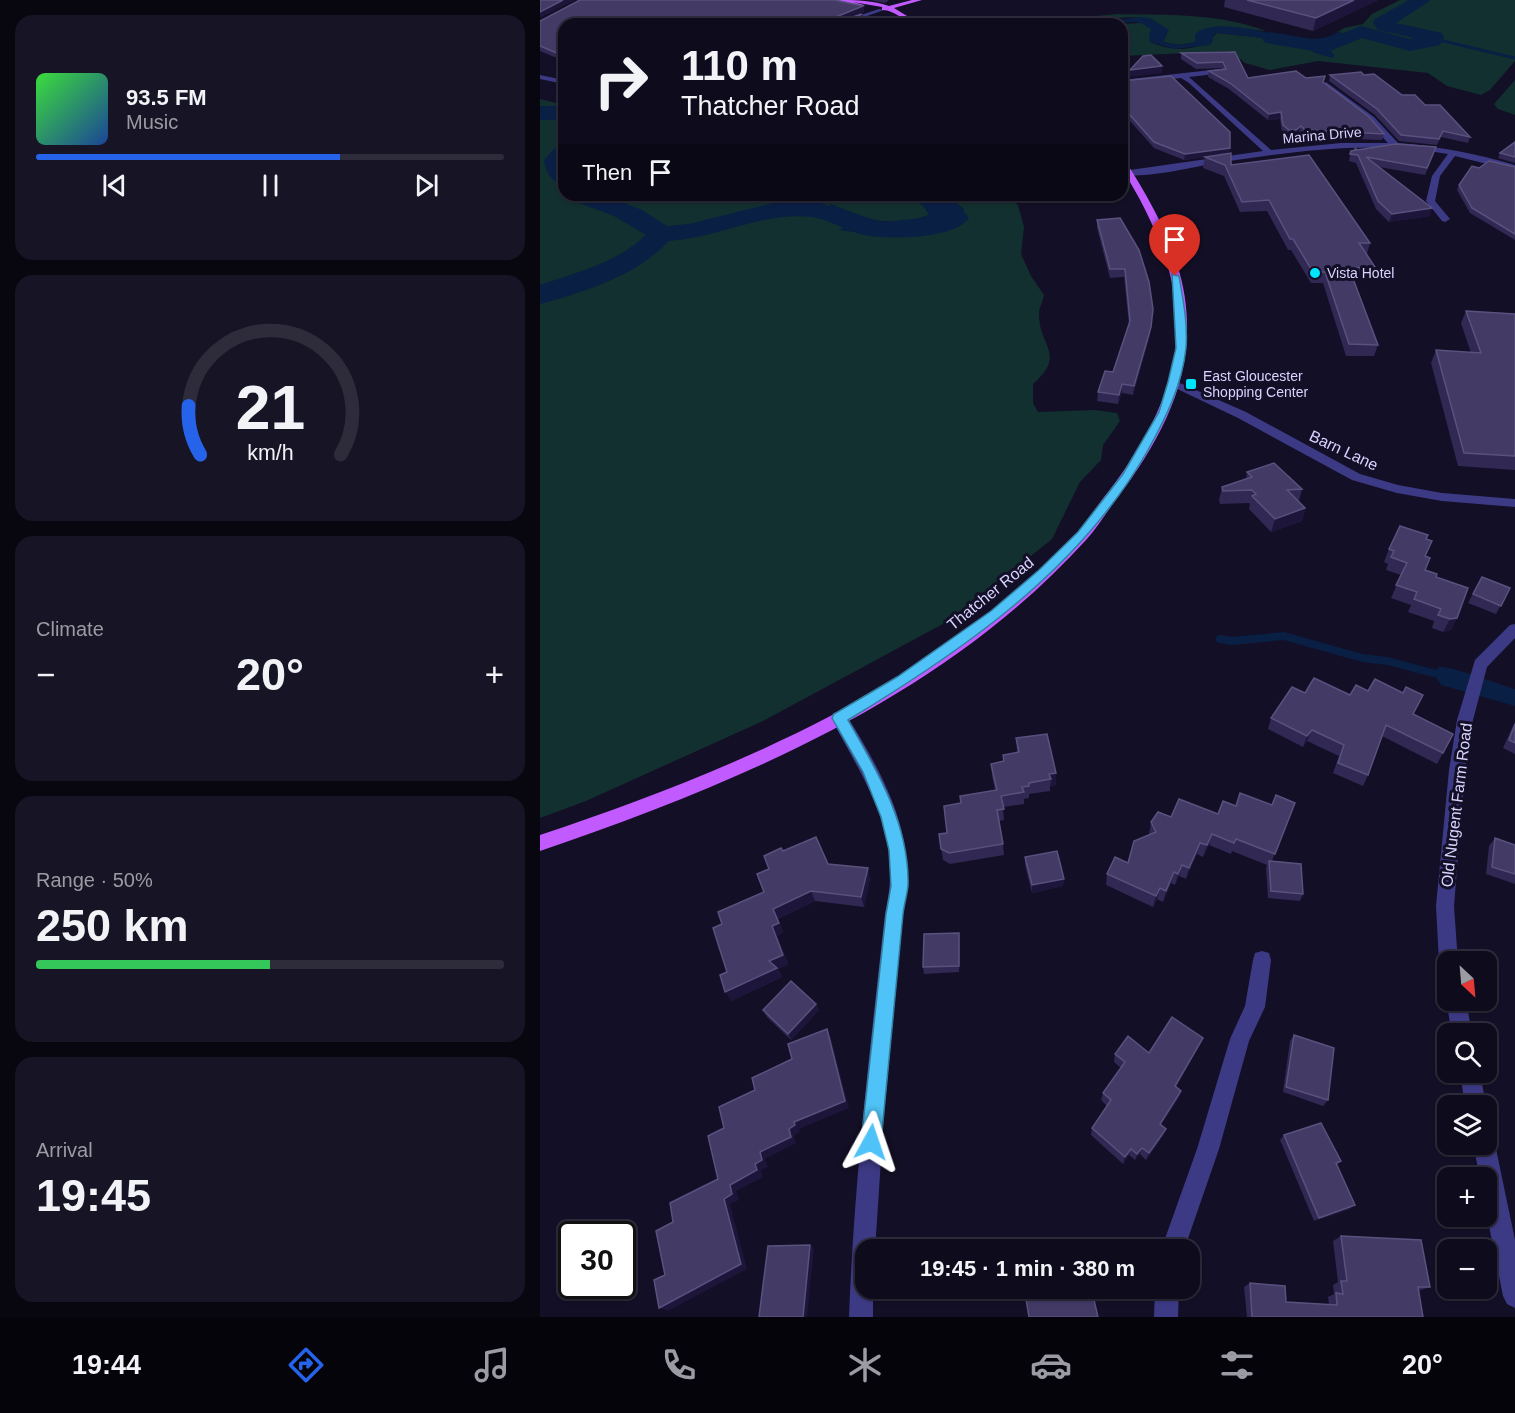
<!DOCTYPE html>
<meta charset="utf-8">
<style>
:root{--surface:#0e0b1c;--page:#171425;--text:#f1f3f6;--muted:#9b9ba3;--line:#2e2b3b;--accent:#2563eb}
body{margin:0;font-family:Arial,sans-serif;background:var(--page);color:var(--text);height:100vh;display:flex;flex-direction:column;font-size:22px;white-space:nowrap}
*{box-sizing:border-box;margin:0}
p{font-size:20px;color:var(--muted)}
.icon{flex:none;width:33px;height:33px;fill:none;stroke:currentColor;stroke-width:2;stroke-linecap:round;stroke-linejoin:round}
.map{position:relative;flex:1;overflow:hidden}
.details{display:flex;flex-direction:column;gap:15px;padding:15px;background:#08060f;width:540px}
.details>*{flex:none}
.hud{position:absolute;left:18px;top:18px;width:570px;height:183px;border-radius:18px;box-shadow:0 2px 4px #0004,0 0 0 2px var(--line);background:#0e0b1c;color:var(--text);overflow:hidden}
.needle{width:39px;rotate:154deg}
.controls{position:absolute;left:897px;top:951px;display:grid;gap:12px}
.controls a{display:grid;place-items:center;width:60px;height:60px;border-radius:12px;background:var(--surface);box-shadow:0 2px 4px #0004,0 0 0 2px var(--line);font-size:30px}
.speed{position:absolute;left:18px;top:1221px;display:flex;gap:12px;font-size:30px;font-weight:700;text-align:center}
.speed>*{display:grid;place-content:center;width:78px;height:78px;border-radius:50%;background:var(--surface);box-shadow:0 2px 4px #0004,0 0 0 2px var(--line);line-height:1}
.speed .limit{border:3px solid #111;border-radius:9px;background:#fff;color:#111}
.pin{position:absolute;display:grid;place-items:center;width:51px;height:51px;color:#fff;margin:-62px -26px;border-radius:50% 50% 50% 0;rotate:-45deg;box-shadow:0 0 6px #0007}
.pin .icon{rotate:45deg}
.me{position:absolute;width:66px;margin:-33px;rotate:5deg;stroke-linejoin:round;filter:drop-shadow(0 0 4px #0008)}
.turn{display:flex;align-items:center;gap:21px;height:126px;padding:0 24px;font-size:27px}
.turn .icon{width:78px;height:78px;stroke-width:2.5}
.turn b{display:block;font-size:42px;line-height:51px}
.then{display:flex;align-items:center;height:57px;padding:0 24px;background:#0003;gap:12px;font-size:22px}
.big{font-size:45px;font-weight:700;line-height:1.1}
.details .tile{flex:1;display:flex;flex-direction:column;justify-content:center;gap:9px;min-width:0;padding:0 21px;border-radius:18px;background:var(--page)}
.details .dial{align-items:center;gap:0}
.dial svg{height:156px;overflow:visible;fill:none;stroke:var(--line);stroke-width:7;stroke-linecap:round;text-anchor:middle}
.dial text{fill:var(--text);stroke:none}
.song{display:flex;align-items:center;gap:18px}
.cover{width:72px;height:72px;border-radius:9px;background:linear-gradient(135deg,hsl(120 70% 55%),hsl(220 70% 35%))}
.played{height:6px;border-radius:3px;background:linear-gradient(90deg,var(--accent) 65%,var(--line) 65%)}
.keys{display:flex;justify-content:space-around;direction:ltr}
.heat{display:flex;justify-content:space-between;align-items:center;font-size:33px;direction:ltr}
.charge{height:9px;border-radius:4px;background:linear-gradient(90deg,#34c759 50%,var(--line) 0)}
.trip{position:absolute;left:315px;top:1239px;width:345px;height:60px;border-radius:18px;background:var(--surface);box-shadow:0 2px 4px #0004,0 0 0 2px var(--line);font-weight:700;line-height:60px;text-align:center}
.tab-bar{display:flex;height:96px;justify-content:space-around;align-items:center;background:#06040b;color:var(--muted)}
.tab-bar .icon{width:42px;height:42px}
.tab-bar .on{color:var(--accent)}
.tab-bar b{font-size:27px;color:var(--text)}
main{display:flex;flex:1;min-height:0}
.map>svg:first-child{display:block}
.green{fill:#12302f}
.water{fill:#0a1f44}
.lines{fill:none;stroke-linecap:round;stroke-linejoin:round}
.stream-far1{stroke:#0a1f44;stroke-width:3}
.stream{stroke:#0a1f44;stroke-width:8}
.river{fill:#0a1f44;fill-rule:evenodd}
.minor{fill:#3d3a85;fill-rule:evenodd}
.major{fill:#c25bff;fill-rule:evenodd}
.wall{fill:#312854}
.shaded-wall{fill:#1d163a}
.building{fill:#433a66;stroke:#5a527e;stroke-width:1.5}
.route{fill:#4fc3f7;stroke:#337fa1;stroke-width:1.5}
.poi-dot{fill:#00e5ff;stroke:#130f26;stroke-width:2}
.labels{text-anchor:middle;stroke-width:6;stroke-linejoin:round;paint-order:stroke}
.far-street-label{font-size:14px;fill:#d9d4ff;stroke:#130f26}
.far-poi-label{font-size:14px;fill:#d9d4ff;stroke:#130f26;text-anchor:start}
.street-label{font-size:16px;fill:#d9d4ff;stroke:#130f26}
</style>
<main>
<section class="details">
<div class="tile">
<div class="song"><i class="cover"></i><div><b>93.5 FM</b><p>Music</p></div></div>
<div class="played"></div>
<div class="keys"><svg class="icon" aria-label="previous" viewBox="0 0 24 24"><path d="M18 5L8 12l10 7zM5 5v14"/></svg><svg class="icon" aria-label="pause" viewBox="0 0 24 24"><path d="M8 5v14M16 5v14"/></svg><svg class="icon" aria-label="next" viewBox="0 0 24 24"><path d="M6 5l10 7-10 7zM19 5v14"/></svg></div>
</div>
<div class="tile dial"><svg viewBox="0 0 100 80">
<path d="M14 69A42 42 0 1 1 86 69"/>
<path d="M14 69A42 42 0 0 1 8 44" stroke="#2563eb"/>
<text x="50" y="56" font-size="32" font-weight="700">21</text>
<text x="50" y="72" font-size="11">km/h</text>
</svg></div>
<div class="tile"><p>Climate</p>
<div class="heat"><a>−</a><b class="big">20°</b><a>+</a></div>
</div>
<div class="tile"><p>Range · 50%</p><b class="big">250 km</b><div class="charge"></div></div>
<div class="tile"><p>Arrival</p><b class="big">19:45</b></div>
</section>
<div class="map">
<svg width="975" height="1317" viewBox="0 0 975 1317">
<rect width="100%" height="100%" fill="#130f26"/>
<!-- green -->
<g class="green">
<path d="M860,0H975V61L950,90L941,95L907,86L888,73L778,61L730,70L705,63L690,51L582,56V24H576L601,23L612,29L610,42C637,53 657,52 677,33L754,41L776,53L789,51L786,47L788,45L807,37V35L798,32L804,28L823,24L832,14Z"/>
<path d="M577,14C627,15 679,13 726,31L682,27L656,38V42L639,45L623,42L628,30C593,7 575,22 538,24C515,25 491,24 467,24Z"/>
<polygon points="975,80 975,115 958,109 954,104"/>
<path d="M0,99L24,105V195H356C371,196 383,201 389,215L365,223L331,220L290,204L312,223L301,230L341,235L424,209L404,195H466L478,205L484,227L481,254L491,276L504,295C503,301 499,308 499,314C499,347 527,354 493,384V403L498,412L555,410L577,413L580,421L563,445L561,460L540,482L512,539L414,618L223,721L46,801L0,818Z"/>
</g>
<!-- water -->
<g class="water">
<path d="M600,17L610,18L629,30L623,42L639,45L655,42V34C686,9 766,55 798,32L807,35L802,41L787,47L795,56L792,58L776,53L754,41L677,33L674,34L672,43L670,45L635,49L610,42L609,34L611,29L601,23L595,22L542,24Z"/>
<path d="M356,195H404L424,209L421,221C381,237 341,235 299,230L311,223L298,216L289,204C326,216 349,232 389,215C383,201 370,196 356,195Z"/>
<path d="M899,667C913,666 957,684 975,689V706L901,685L893,673Z"/>
</g>
<g class="lines">
<!-- stream-far1 -->
<polyline class="stream-far1" points="895,39 975,58"/>
<!-- stream -->
<polyline class="stream" points="680,639 692,641 744,636 822,658 847,661 893,673"/>
<!-- river -->
<g class="river">
<polygon points="869,0 891,0 856,23 902,33 904,37 900,45 870,51 822,38 785,53 731,44 724,42 722,38 724,34 731,32 783,41 821,26 870,39 875,38 838,30 833,23 835,19"/>
<rect x="0" y="106" width="24" height="14"/>
<path d="M24,145V185C11,182 6,173 4,160L16,147Z"/>
<path d="M28,195H64L102,210L127,226L149,224L245,200L278,202L331,221L344,222L401,216L380,195H410L429,218C415,239 348,240 324,235C307,231 290,220 272,217C224,211 177,238 129,241C96,276 45,292 0,304V285C37,272 77,263 106,235L74,216L31,200Z"/>
</g>
<!-- minor -->
<g class="minor">
<polygon points="339,9 344,10 304,24 294,24"/>
<path d="M680,69L683,73L649,77L731,150L801,143H848L828,121L783,86L786,82L834,117L858,143C898,146 937,154 975,165V171L915,156L900,176L895,201L910,219L905,222L902,221L886,201L892,176L908,154C833,140 756,151 682,162C658,166 609,178 587,175V171L590,170L723,151L649,83L641,78L582,84V80Z"/>
<polygon points="0,75 24,80 24,84 0,79"/>
<polygon points="633,380 706,412 820,474 858,485 902,493 975,499 975,507 902,501 857,493 812,480 698,418 629,385 627,383"/>
<polygon points="975,624 975,638 947,667 933,720 925,770 914,906 918,962 908,962 908,971 902,969 899,962 896,906 909,770 917,720 935,660 970,625"/>
<path d="M299,712L305,713C344,775 380,839 363,914L344,1115L335,1250H326V1288H333V1317H309C314,1182 330,1048 345,914C364,834 326,785 291,718L293,713Z"/>
<polygon points="722,951 729,953 731,960 725,1007 709,1041 679,1149 644,1250 621,1250 657,1149 690,1039 705,1006 713,960 715,953"/>
<polygon points="908,997 908,1000 926,1000 932,1034 912,1034 906,1000"/>
<polygon points="920,1072 940,1072 946,1106 925,1106"/>
<polygon points="946,1134 952,1136 955,1144 975,1240 975,1308 967,1304 963,1296 946,1211 946,1178 940,1178 933,1144 946,1144"/>
<polygon points="615,1288 639,1288 638,1317 614,1317"/>
</g>
<!-- major -->
<g class="major">
<path d="M295,0C312,0 332,0 349,6L372,0H382L354,8L380,24C366,24 356,10 342,10V7L313,2L324,5L322,8Z"/>
<path d="M582,159L586,162C617,211 646,264 647,323C649,389 616,446 578,497C567,511 558,527 546,540C403,698 198,783 0,851V835C191,771 400,685 538,532C549,520 558,504 569,491C606,442 638,386 637,322C635,267 611,215 582,169Z"/>
</g>
</g>
<!-- wall -->
<g class="wall">
<polygon points="40,0 295,0 323,6 324,12 302,20 322,14 323,20 317,24 24,24 24,61 0,51 0,21"/>
<polygon points="330,0 349,0 345,3"/>
<polygon points="685,0 838,0 773,31 684,7"/>
<polygon points="695,52 708,78 766,78 783,82 844,134 842,140 764,137 759,132 754,136 747,136 742,132 740,119 728,120 689,89 668,77 669,71 682,69 682,68 656,69 641,59 641,53"/>
<polygon points="790,75 824,75 862,95 885,105 930,137 928,143 901,137 897,145 859,141 835,115 789,81"/>
<polygon points="582,81 690,148 689,153 691,165 830,243 827,254 826,254 835,267 832,278 813,279 838,345 834,356 806,356 783,283 771,283 751,250 748,250 727,211 700,212 684,176 663,168 665,157 678,155 644,160 614,148 582,112"/>
<polygon points="975,142 975,163 958,158 960,153"/>
<polygon points="815,148 817,150 894,154 885,175 839,167 890,216 849,222 836,209 816,163 809,161 811,151 814,150"/>
<polygon points="975,167 975,240 930,213 917,190 919,185 939,168"/>
<polygon points="580,218 610,335 593,395 582,393 578,404 557,401 558,392 573,372 589,325 584,277 570,278 557,228 557,220"/>
<polygon points="926,311 975,314 975,470 918,466 891,363 896,350 931,353 921,323"/>
<polygon points="707,472 762,489 759,501 765,508 762,521 731,532 709,509 710,504 709,503 680,504 679,500 682,487 706,479"/>
<polygon points="886,539 885,570 896,577 917,618 911,630 903,632 892,628 894,621 868,612 871,605 851,598 861,575 846,570 848,564 844,562 849,549"/>
<polygon points="942,577 970,588 956,614 928,603"/>
<polygon points="765,693 810,695 873,714 903,753 897,764 842,736 828,775 823,786 793,773 799,756 767,741 763,747 728,729 731,718"/>
<polygon points="975,722 975,754 963,748 972,728"/>
<polygon points="476,738 516,773 516,785 510,786 510,791 489,794 489,798 484,799 484,804 463,807 464,820 459,821 463,844 464,855 410,864 403,860 399,834 407,833 420,803 420,796 455,790 452,776 451,764 463,761 463,755 477,753"/>
<polygon points="755,803 732,861 763,894 760,901 728,898 726,868 727,865 692,851 691,854 669,845 663,857 657,854 646,879 639,876 635,885 631,883 623,902 617,899 613,907 566,885 567,874 588,863 609,835 611,822 631,817 678,814 696,806 732,805"/>
<polygon points="955,838 975,845 975,884 946,874 949,846"/>
<polygon points="243,851 288,864 330,878 324,907 275,901 238,919 243,932 237,936 248,964 238,969 242,977 191,1001 182,924 224,892"/>
<polygon points="485,857 524,879 523,886 492,893 485,865"/>
<polygon points="419,933 420,940 419,972 384,974 383,967"/>
<polygon points="276,1004 279,1010 251,1040 227,1017 223,1010"/>
<polygon points="754,1035 788,1100 783,1106 743,1092 750,1041"/>
<polygon points="659,1046 636,1087 641,1091 638,1099 621,1125 623,1136 606,1160 600,1154 595,1160 589,1155 583,1164 551,1135 552,1128 567,1106 561,1100 563,1093 581,1068 574,1062 575,1054 609,1053"/>
<polygon points="744,1135 801,1161 797,1165 810,1209 774,1221 740,1140"/>
<polygon points="801,1236 890,1287 878,1291 883,1317 707,1317 704,1287 710,1283 746,1302 789,1305 788,1297 794,1294 793,1285 798,1282 793,1241"/>
</g>
<!-- shaded-wall -->
<g class="shaded-wall">
<polygon points="23,0 35,0 0,18 0,12"/>
<polygon points="814,0 838,0 773,31 776,18"/>
<polygon points="323,6 324,12 293,24 291,19"/>
<polygon points="322,14 323,20 317,24 311,24 311,22"/>
<polygon points="622,66 622,73 590,77 590,70"/>
<polygon points="741,112 740,119 728,120 729,114"/>
<polygon points="761,126 759,132 754,136 756,130"/>
<polygon points="690,148 689,154 644,160 645,154"/>
<polygon points="892,208 890,216 849,222 852,214"/>
<polygon points="611,327 610,335 593,395 594,386"/>
<polygon points="582,384 582,393 578,404 579,395"/>
<polygon points="765,508 762,521 731,532 735,519"/>
<polygon points="917,618 911,630 903,632 910,619"/>
<polygon points="772,730 767,741 763,747 767,736"/>
<polygon points="516,773 516,785 510,786 511,779 509,774"/>
<polygon points="672,834 669,845 663,857 667,845"/>
<polygon points="660,843 657,854 646,879 649,868"/>
<polygon points="642,865 639,876 635,885 638,874"/>
<polygon points="328,868 330,878 324,907 321,897"/>
<polygon points="634,872 631,883 623,902 626,891"/>
<polygon points="524,879 523,886 492,893 492,885"/>
<polygon points="620,888 617,899 613,907 616,896"/>
<polygon points="271,891 275,901 238,919 243,932 237,936 248,964 238,969 242,977 191,1001 185,992 229,961 233,909"/>
<polygon points="419,933 420,940 419,972"/>
<polygon points="276,1004 279,1010 251,1040 248,1034"/>
<polygon points="287,1029 291,1038 309,1108 259,1129 260,1132 254,1136 256,1143 225,1159 228,1167 221,1170 223,1177 196,1191 199,1200 190,1204 207,1269 128,1311 119,1308 184,1199 190,1185 215,1164 220,1152 254,1122"/>
<polygon points="663,1038 659,1046 632,1094 635,1086"/>
<polygon points="641,1091 638,1099 617,1131 620,1124"/>
<polygon points="626,1129 623,1136 606,1160 609,1153"/>
<polygon points="602,1148 600,1154 595,1160 597,1154"/>
<polygon points="591,1149 589,1155 583,1164 585,1157"/>
<polygon points="815,1205 810,1209 774,1221 779,1218"/>
<polygon points="270,1245 274,1249 267,1317 263,1317"/>
<polygon points="567,1296 565,1300 552,1303 554,1300"/>
</g>
<!-- building -->
<g class="building">
<polygon points="0,0 23,0 0,12"/>
<polygon points="40,0 295,0 323,6 291,19 303,20 322,14 311,22 315,24 24,24 24,56 0,46 0,21"/>
<polygon points="707,0 814,0 776,18"/>
<polygon points="695,52 708,78 756,71 766,78 785,76 783,82 828,116 844,134 765,130 761,126 756,130 749,130 743,125 741,112 729,114 690,83 669,71 686,69 683,62 657,63 641,53"/>
<polygon points="611,55 622,66 590,70 603,56"/>
<polygon points="821,72 824,75 834,74 862,95 875,95 885,105 900,105 930,137 903,131 899,139 861,135 837,109 790,75"/>
<polygon points="631,76 690,132 690,148 645,154 614,142 582,106 582,81"/>
<polygon points="975,142 975,157 960,153"/>
<polygon points="856,144 896,147 887,168 826,157 892,208 852,214 838,201 818,155 810,154 811,151 816,150 815,148 817,150"/>
<polygon points="691,153 691,165 769,155 830,243 819,243 835,267 809,268 838,345 809,344 785,272 773,272 753,239 750,239 729,200 702,202 685,165 665,157"/>
<polygon points="949,161 975,167 975,234 932,208 919,185 932,166 939,168"/>
<polygon points="580,218 599,250 609,282 613,309 611,327 594,386 582,384 579,395 558,392 565,371 573,372 590,321 585,269 570,269 557,220"/>
<polygon points="926,311 975,314 975,456 924,453 896,350 941,353"/>
<polygon points="734,463 762,489 747,490 765,508 735,519 712,496 716,494 712,490 683,491 682,487 712,477 707,472"/>
<polygon points="860,526 888,535 886,539 892,541 885,556 890,558 885,570 897,574 896,577 928,588 917,618 910,619 898,615 901,609 874,599 877,592 856,585 867,563 851,557 854,551 849,549"/>
<polygon points="942,577 970,588 961,606 933,594"/>
<polygon points="774,678 810,695 816,685 828,691 835,679 863,693 866,687 883,695 873,714 913,734 903,753 846,725 828,775 798,763 804,745 772,730 767,736 731,718 752,687 765,693"/>
<polygon points="975,724 975,743 969,740"/>
<polygon points="507,734 516,773 509,774 511,779 489,783 489,786 482,787 484,792 461,796 464,809 457,810 463,844 409,853 401,849 399,834 407,833 404,806 421,803 420,796 457,790 451,764 464,761 463,755 479,752 476,738"/>
<polygon points="700,793 732,805 736,795 755,803 735,854 696,839 694,843 672,834 667,845 660,843 649,868 642,865 638,874 634,872 626,891 620,888 616,896 567,874 575,857 588,863 594,841 616,832 611,822 618,812 631,817 639,799 678,814 683,801 696,806"/>
<polygon points="276,837 288,864 328,868 321,897 271,891 233,909 239,923 232,926 243,955 229,961 237,968 185,992 180,975 187,972 173,928 182,924 178,912 224,892 217,874 229,869 224,856 241,848 243,851"/>
<polygon points="955,838 975,845 975,874 952,867"/>
<polygon points="517,851 524,879 492,885 485,857"/>
<polygon points="729,861 761,864 763,894 731,891"/>
<polygon points="419,933 419,966 383,967 384,934"/>
<polygon points="251,981 276,1004 248,1034 223,1010"/>
<polygon points="632,1017 663,1038 635,1086 641,1091 620,1124 626,1129 609,1153 602,1148 597,1154 591,1149 585,1157 552,1128 571,1100 563,1093 585,1062 575,1054 588,1036 609,1053"/>
<polygon points="287,1029 305,1101 254,1122 255,1125 249,1129 251,1137 220,1152 222,1160 215,1164 217,1170 190,1185 192,1194 184,1199 201,1264 119,1308 114,1280 125,1275 116,1231 133,1222 130,1203 178,1179 168,1136 184,1128 179,1107 215,1090 212,1078 252,1059 248,1044"/>
<polygon points="754,1035 794,1048 788,1100 746,1087"/>
<polygon points="781,1123 801,1161 796,1163 815,1205 779,1218 744,1135"/>
<polygon points="801,1236 881,1240 890,1287 878,1287 883,1317 712,1317 710,1283 745,1286 746,1302 797,1305 796,1293 803,1294 801,1281 807,1281"/>
<polygon points="270,1245 263,1317 219,1317 228,1246"/>
<polygon points="502,1288 565,1288 567,1296 554,1300 558,1317 489,1317 485,1293"/>
</g>
<!-- route -->
<path class="route" d="M632,274L639,276C643,299 648,324 646,348C642,385 626,418 608,450C540,570 424,650 308,720C337,770 370,826 368,886C367,895 364,905 363,914L341,1142L338,1149L331,1152L324,1149L321,1142L346,914L351,886L349,850L341,817L323,772L292,718L294,714L357,677L451,611L499,570L538,532L583,474L619,412L628,382L636,348Z"/>
<!-- markers -->
<g class="poi-dot">
<circle cx="775" cy="273" r="6"/>
<rect x="645" y="378" width="12" height="12" rx="3"/>
</g>
<g class="labels">
<!-- far-street labels -->
<g class="far-street-label">
<text transform="translate(782 135) rotate(-5)" y="5">Marina Drive</text>
</g>
<!-- far-poi labels -->
<g class="far-poi-label">
<text x="787" y="278">Vista Hotel</text>
<text x="663" y="381">East Gloucester<tspan x="663" dy="16">Shopping Center</tspan></text>
</g>
<!-- street labels -->
<g class="street-label">
<text transform="translate(804 450) rotate(25)" y="6">Barn Lane</text>
<text transform="translate(450 593) rotate(-39)" y="6">Thatcher Road</text>
<text transform="translate(916 805) rotate(-83)" y="6">Old Nugent Farm Road</text>
</g>
</g>
</svg>
<div class="controls">
<a><svg class="needle" viewBox="-14 -14 28 28"><path d="M0-13l5 13h-10z" fill="#e53935"/><path d="M0 13l5-13h-10z" fill="#9b9ba3"/></svg></a>
<a><svg class="icon" aria-label="search" viewBox="0 0 24 24"><circle cx="10" cy="10" r="6"/><path d="M15 15l6 6"/></svg></a>
<a><svg class="icon" aria-label="layers" viewBox="0 0 24 24"><path d="M12 4l9 5-9 5-9-5zM3 14l9 5 9-5"/></svg></a>
<a>+</a>
<a>−</a>
</div>
<div class="speed"><div class="limit">30</div></div>
<div class="pin" style="left:635px;top:276px;background:#d93025"><svg class="icon" aria-label="arrive" viewBox="0 0 24 24"><path d="M6 21V4h12l-3 4 3 4H6"/></svg></div>
<svg class="me" style="left:331px;top:1142px" viewBox="-20 -20 40 40"><path d="M0-17L14 15 0 8-14 15z" fill="#4fc3f7" stroke="#fff" stroke-width="4"/></svg>
<div class="trip">19:45 · 1 min · 380 m</div>
<div class="hud">
<div class="turn"><svg class="icon" aria-label="right" viewBox="0 0 24 24"><path d="M7 20v-9h11M14 6l5 5-5 5"/></svg><div><b>110 m</b>Thatcher Road</div></div>
<div class="then">Then<svg class="icon" aria-label="arrive" viewBox="0 0 24 24"><path d="M6 21V4h12l-3 4 3 4H6"/></svg></div>
</div>
</div>
</main>
<nav class="tab-bar">
<b>19:44</b>
<svg class="icon on" aria-label="directions" viewBox="0 0 24 24"><path d="M12 3l9 9-9 9-9-9zM9 14v-3h6M13 9l2 2-2 2"/></svg>
<svg class="icon" aria-label="music" viewBox="0 0 24 24"><path d="M9 18V5l10-2v13"/><circle cx="6" cy="18" r="3"/><circle cx="16" cy="16" r="3"/></svg>
<svg class="icon" aria-label="phone" viewBox="0 0 24 24"><path d="M5 4h4l2 5-3 2q2 4 5 5l2-3 5 2v4C11 20 4 13 5 4z"/></svg>
<svg class="icon" aria-label="climate" viewBox="0 0 24 24"><path d="M12 3v18M4 7l16 10M4 17L20 7"/></svg>
<svg class="icon" aria-label="car" viewBox="0 0 24 24"><path d="M5 17H2v-5l4-1 3-4h7l3 4 3 1v5h-3M9 17h6M6 11h13"/><circle cx="7" cy="17" r="2"/><circle cx="17" cy="17" r="2"/></svg>
<svg class="icon" aria-label="filters" viewBox="0 0 24 24"><path d="M4 7h16M4 17h16"/><circle cx="9" cy="7" r="2"/><circle cx="15" cy="17" r="2"/></svg>
<b>20°</b>
</nav>
